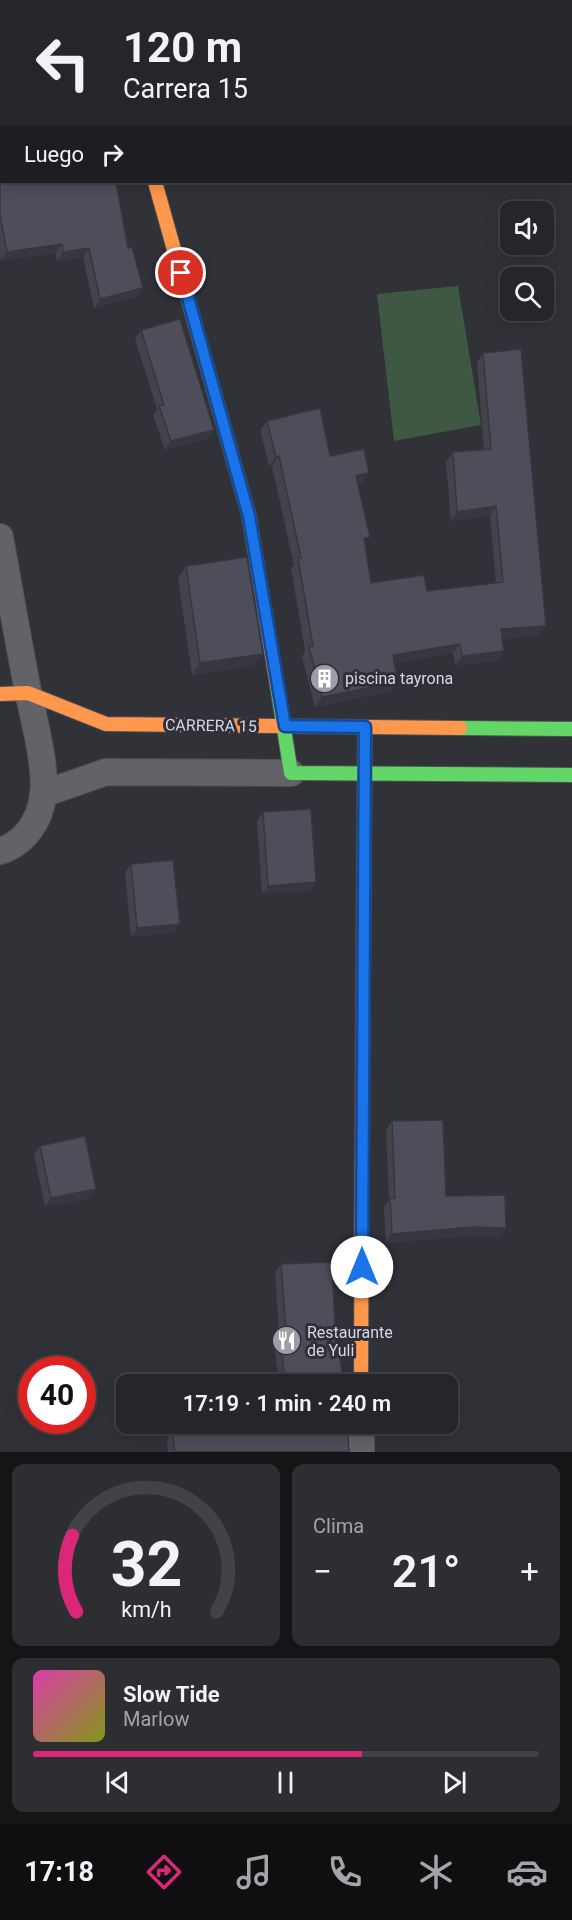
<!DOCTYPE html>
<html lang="es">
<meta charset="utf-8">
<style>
:root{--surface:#25262a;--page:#2d2e32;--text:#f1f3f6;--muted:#a3a5a8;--line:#424347;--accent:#db2777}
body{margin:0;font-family:Roboto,sans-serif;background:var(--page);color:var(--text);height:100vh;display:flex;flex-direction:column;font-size:22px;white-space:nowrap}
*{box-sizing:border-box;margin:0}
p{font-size:20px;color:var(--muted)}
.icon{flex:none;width:33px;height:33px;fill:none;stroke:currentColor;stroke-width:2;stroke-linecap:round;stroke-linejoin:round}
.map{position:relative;height:1452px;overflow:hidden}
.details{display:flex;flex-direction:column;gap:12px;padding:12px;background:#141517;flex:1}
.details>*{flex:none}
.top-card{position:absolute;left:0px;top:0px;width:573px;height:183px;box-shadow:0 3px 15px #0003,0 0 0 2px var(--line);background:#25262a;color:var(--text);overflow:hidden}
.tools{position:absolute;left:500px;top:201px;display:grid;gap:12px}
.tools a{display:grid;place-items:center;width:54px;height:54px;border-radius:12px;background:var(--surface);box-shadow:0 3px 15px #0003,0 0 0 2px var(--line);font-size:30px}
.speed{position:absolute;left:18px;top:1356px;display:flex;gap:12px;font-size:30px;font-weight:700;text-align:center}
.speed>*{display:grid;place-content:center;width:78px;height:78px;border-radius:50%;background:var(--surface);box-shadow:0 3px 15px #0003,0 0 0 2px var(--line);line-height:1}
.speed .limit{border:9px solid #d22;background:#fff;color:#111}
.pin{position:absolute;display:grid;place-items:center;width:51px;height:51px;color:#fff;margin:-26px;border:3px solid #fff;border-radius:50%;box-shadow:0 2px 6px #0007}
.me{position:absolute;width:66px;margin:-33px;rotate:0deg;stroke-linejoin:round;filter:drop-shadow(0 0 4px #0008)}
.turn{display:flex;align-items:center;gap:21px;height:126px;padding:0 24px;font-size:27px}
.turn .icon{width:78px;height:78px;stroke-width:2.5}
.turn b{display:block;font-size:42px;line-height:51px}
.then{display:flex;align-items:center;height:57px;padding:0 24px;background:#0003;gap:12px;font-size:22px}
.big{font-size:45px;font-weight:600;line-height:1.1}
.details .tile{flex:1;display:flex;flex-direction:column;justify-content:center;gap:9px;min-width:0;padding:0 21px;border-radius:12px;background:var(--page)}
.details .dial{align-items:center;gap:0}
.dial svg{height:156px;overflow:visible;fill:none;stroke:var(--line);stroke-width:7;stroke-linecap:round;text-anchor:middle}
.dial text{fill:var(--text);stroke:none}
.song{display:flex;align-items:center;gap:18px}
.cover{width:72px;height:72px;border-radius:9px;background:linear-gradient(135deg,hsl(320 70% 55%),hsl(70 70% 35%))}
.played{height:6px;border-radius:3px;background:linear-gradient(90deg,var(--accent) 65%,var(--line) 65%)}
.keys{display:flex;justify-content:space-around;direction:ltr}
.heat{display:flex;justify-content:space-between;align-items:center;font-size:33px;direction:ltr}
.details .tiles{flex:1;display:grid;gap:12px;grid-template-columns:1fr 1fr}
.tile:last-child{grid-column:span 2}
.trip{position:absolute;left:116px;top:1374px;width:342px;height:60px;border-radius:12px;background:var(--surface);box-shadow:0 3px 15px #0003,0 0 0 2px var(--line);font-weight:600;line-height:60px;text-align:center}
.menu{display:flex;height:96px;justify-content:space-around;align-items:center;background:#0f0f11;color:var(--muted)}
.menu .icon{width:42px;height:42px}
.menu .selected{color:var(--accent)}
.menu b{font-size:27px;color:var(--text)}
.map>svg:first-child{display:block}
.green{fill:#3e5843}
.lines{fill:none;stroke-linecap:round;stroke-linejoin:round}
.street-casing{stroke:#505055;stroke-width:28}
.fast-casing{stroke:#505055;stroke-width:16}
.slow-casing{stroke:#505055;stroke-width:16}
.jam-casing{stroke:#505055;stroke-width:16}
.street{stroke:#626267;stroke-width:26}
.fast{stroke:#63d668;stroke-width:14}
.slow{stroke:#ff974d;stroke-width:14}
.jam{stroke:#b3261e;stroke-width:14}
.wall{fill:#42434d}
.shaded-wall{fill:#36373f}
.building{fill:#4d4e5a;stroke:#36373f;stroke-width:1.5}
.route-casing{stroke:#114b97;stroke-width:15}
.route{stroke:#1a73e8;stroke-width:10}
.labels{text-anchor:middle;stroke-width:6;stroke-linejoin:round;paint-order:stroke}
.poi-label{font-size:16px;fill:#d7d7df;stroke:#2e2f3b;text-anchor:start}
.street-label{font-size:16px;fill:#d7d7df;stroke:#2e2f3b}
</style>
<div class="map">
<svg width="572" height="1452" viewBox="0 0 572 1452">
<rect width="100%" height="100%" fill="#313238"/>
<!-- green -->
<polygon class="green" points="458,286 481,425 394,441 377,294"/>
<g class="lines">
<defs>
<g id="street">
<polyline points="105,0 105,2"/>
<path d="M0,537C9,588 18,640 28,691C34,721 47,767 43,796C40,821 24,844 0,851"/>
<polyline points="43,794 106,772 291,773"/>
<polyline points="361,1452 361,1424"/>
</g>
<g id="fast">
<polyline points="277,685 291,773 572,775"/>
<polyline points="460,728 572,729"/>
<polyline points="364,851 365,727"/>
</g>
<g id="slow">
<polyline points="155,182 249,516 277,685"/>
<polyline points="0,694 28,693 106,724 460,728"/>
<polyline points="361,1384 362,1151"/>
</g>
<polyline id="jam" points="362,1151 364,851"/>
</defs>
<!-- street casing -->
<use href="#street" class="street-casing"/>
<!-- fast casing -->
<use href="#fast" class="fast-casing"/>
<!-- slow casing -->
<use href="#slow" class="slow-casing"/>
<!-- jam casing -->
<use href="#jam" class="jam-casing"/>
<!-- street -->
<use href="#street" class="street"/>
<!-- fast -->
<use href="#fast" class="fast"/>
<!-- slow -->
<use href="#slow" class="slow"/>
<!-- jam -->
<use href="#jam" class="jam"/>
</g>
<!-- wall -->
<g class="wall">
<rect x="6" y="0" width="75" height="2"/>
<polygon points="0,146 128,248 143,288 137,297 94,308 83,257 57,261 56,253 1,260 0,256"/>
<polygon points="141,330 208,439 165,450 153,415 157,409 135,339"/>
<polygon points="483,353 539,635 502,639 497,661 455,665 453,653 394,663 391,691 315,707 302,657 305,651 291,568 294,565 272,466 269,466 260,430 267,421 330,456 369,473 362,483 358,484 365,543 371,583 427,591 496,583 490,516 451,521 446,462 453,452 484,450 477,363"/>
<polygon points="186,566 254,665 192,675 178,578"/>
<polygon points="263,812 310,891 262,894 257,821"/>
<polygon points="131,864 174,932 131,937 125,873"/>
<polygon points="392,1121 446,1196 500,1237 467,1236 386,1243 384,1207 389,1200 386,1130"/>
<polygon points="40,1146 90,1198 45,1207 34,1155"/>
<polygon points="281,1264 335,1328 344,1384 279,1384 274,1342 279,1335 275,1272"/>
<polygon points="167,1424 231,1424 349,1452 168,1452 167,1440 169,1436"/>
</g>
<!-- shaded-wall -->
<g class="shaded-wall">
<polygon points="62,244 56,253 1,260 7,252"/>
<polygon points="89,248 83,257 57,261 63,252"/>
<polygon points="143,288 137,297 94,308 100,299"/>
<polygon points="214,430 208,439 165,450 171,441"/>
<polygon points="279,456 272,466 269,466 276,457"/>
<polygon points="369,473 362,483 349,486 356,476"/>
<polygon points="496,506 490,516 451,521 457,512"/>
<polygon points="546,626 539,635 495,639 501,629"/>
<polygon points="460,644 453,653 386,664 393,655"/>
<polygon points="504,651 497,661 455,665 462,656"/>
<polygon points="263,654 254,665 192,675 200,663"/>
<polygon points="398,682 391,691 315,707 322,697"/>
<polygon points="316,882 310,891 262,894 268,886"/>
<polygon points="180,924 174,932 131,937 137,928"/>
<polygon points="96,1189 90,1198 45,1207 51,1198"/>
<polygon points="473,1227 506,1228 500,1237 467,1236 386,1243 392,1234"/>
</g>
<!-- building -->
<g class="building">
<rect x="15" y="0" width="66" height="2"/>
<polygon points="154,0 198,0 199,2 155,2"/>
<polygon points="0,146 2,146 2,182 116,182 128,248 132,247 143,288 100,299 89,248 63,252 62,244 7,252 0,215"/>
<polygon points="180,319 214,430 171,441 159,406 164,405 141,330"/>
<polygon points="521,349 546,626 501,629 504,651 462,656 460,644 393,655 398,682 322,697 309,647 313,646 298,558 301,558 279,456 276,457 267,421 320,408 330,456 364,449 369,473 356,476 370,537 364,538 371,583 424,575 427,591 503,582 496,506 457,512 453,452 491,449 483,353"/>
<polygon points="247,557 263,654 200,663 186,566"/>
<polygon points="311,809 316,882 268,886 263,812"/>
<polygon points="173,860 180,924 137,928 131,864"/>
<polygon points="443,1120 446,1196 505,1195 506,1228 473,1227 392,1234 390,1199 395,1198 392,1121"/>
<polygon points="85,1136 96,1189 51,1198 40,1146"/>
<polygon points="332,1262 335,1328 344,1384 285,1384 280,1334 286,1333 281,1264"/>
<polygon points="202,1377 203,1384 172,1384 171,1383"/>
<polygon points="175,1424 347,1424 349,1452 175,1452 172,1432 176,1431"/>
</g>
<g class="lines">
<defs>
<polyline id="route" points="181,273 249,516 285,726 365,727 362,1267"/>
</defs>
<!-- route casing -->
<use href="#route" class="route-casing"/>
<!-- route -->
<use href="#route" class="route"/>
</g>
<!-- icons -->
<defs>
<symbol id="building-disc" viewBox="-11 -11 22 22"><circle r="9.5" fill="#9d9da5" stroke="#2e2f3b"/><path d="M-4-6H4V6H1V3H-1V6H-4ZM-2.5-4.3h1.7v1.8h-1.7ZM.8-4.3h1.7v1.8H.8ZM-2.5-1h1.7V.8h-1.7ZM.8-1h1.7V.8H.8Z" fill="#fff"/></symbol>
<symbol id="restaurant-disc" viewBox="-11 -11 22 22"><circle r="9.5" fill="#9d9da5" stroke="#2e2f3b"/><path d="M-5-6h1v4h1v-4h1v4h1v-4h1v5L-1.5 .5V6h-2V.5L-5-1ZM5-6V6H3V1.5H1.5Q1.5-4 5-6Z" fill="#fff"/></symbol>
</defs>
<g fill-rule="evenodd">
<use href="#building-disc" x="308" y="662" width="33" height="33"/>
<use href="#restaurant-disc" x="270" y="1324" width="33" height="33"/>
</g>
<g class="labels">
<!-- poi labels -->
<g class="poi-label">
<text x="345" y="684">piscina tayrona</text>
<text x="307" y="1338">Restaurante<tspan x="307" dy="18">de Yuli</tspan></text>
</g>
<!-- street labels -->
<g class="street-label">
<text transform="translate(211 725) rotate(1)" y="6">CARRERA 15</text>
</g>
</g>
</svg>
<div class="tools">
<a><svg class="icon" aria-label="sound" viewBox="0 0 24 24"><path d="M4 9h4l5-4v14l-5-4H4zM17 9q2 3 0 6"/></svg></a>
<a><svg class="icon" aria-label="search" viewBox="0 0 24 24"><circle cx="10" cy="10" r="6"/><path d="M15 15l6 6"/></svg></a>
</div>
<div class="speed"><div class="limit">40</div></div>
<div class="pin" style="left:181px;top:273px;background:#d93025"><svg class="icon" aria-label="arrive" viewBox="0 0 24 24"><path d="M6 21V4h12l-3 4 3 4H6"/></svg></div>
<svg class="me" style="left:362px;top:1267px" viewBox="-20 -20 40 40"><circle r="19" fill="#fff"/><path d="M0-13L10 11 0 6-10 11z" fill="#1a73e8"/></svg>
<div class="trip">17:19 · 1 min · 240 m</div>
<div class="top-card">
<div class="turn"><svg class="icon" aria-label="left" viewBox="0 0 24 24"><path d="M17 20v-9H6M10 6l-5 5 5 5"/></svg><div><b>120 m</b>Carrera 15</div></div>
<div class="then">Luego<svg class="icon" aria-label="right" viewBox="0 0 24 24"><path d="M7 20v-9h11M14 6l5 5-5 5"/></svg></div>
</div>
</div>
<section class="details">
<div class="tiles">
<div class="tile dial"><svg viewBox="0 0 100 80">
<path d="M14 69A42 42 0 1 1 86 69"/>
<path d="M14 69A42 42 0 0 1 12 30" stroke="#db2777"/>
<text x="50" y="56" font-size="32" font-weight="700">32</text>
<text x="50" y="72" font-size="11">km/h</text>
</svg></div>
<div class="tile"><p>Clima</p>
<div class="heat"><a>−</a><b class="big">21°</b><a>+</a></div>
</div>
<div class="tile">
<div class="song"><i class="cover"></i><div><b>Slow Tide</b><p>Marlow</p></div></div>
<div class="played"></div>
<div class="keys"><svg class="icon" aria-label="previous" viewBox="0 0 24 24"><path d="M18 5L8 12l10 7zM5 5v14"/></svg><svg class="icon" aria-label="pause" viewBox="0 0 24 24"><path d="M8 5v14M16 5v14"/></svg><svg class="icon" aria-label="next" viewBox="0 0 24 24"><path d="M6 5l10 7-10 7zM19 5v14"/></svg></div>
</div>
</div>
</section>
<nav class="menu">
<b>17:18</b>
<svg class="icon selected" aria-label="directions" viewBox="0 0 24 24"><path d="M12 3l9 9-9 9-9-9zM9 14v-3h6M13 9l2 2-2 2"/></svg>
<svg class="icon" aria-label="music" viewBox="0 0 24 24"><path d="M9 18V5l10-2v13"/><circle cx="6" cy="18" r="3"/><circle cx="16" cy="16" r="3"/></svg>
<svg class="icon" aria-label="phone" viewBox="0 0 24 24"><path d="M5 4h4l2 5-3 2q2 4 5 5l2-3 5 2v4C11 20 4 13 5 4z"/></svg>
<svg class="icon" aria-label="climate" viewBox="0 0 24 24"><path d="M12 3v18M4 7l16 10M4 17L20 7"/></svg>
<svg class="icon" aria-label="car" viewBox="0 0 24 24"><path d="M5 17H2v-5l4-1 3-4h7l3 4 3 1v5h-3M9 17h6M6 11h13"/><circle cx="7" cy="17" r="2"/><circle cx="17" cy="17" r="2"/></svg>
</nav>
